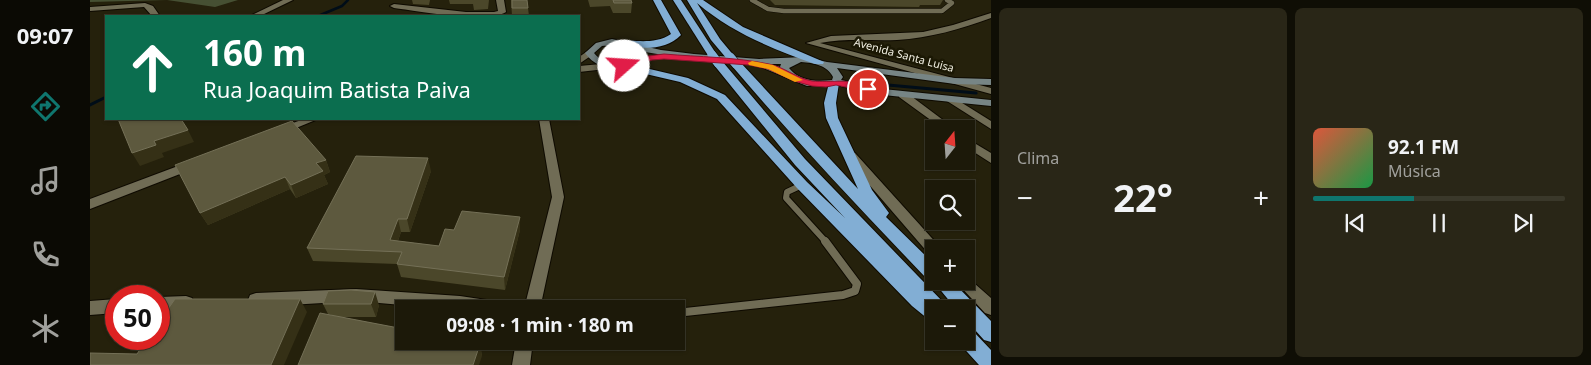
<!DOCTYPE html>
<html lang="pt">
<meta charset="utf-8">
<style>
:root{--surface:#1c1909;--page:#292617;--text:#f1f3f6;--muted:#a0a09c;--line:#3a382a;--accent:#0f766e}
body{margin:0;font-family:"Noto Sans",sans-serif;background:var(--page);color:var(--text);height:100vh;display:flex;flex-direction:column;font-size:19px;white-space:nowrap}
*{box-sizing:border-box;margin:0}
p{font-size:16px;color:var(--muted)}
.icon{flex:none;width:28px;height:28px;fill:none;stroke:currentColor;stroke-width:2;stroke-linecap:round;stroke-linejoin:round}
.map{position:relative;flex:1;overflow:hidden}
.panel{display:flex;flex-direction:column;gap:8px;padding:8px;background:#0f0e05;width:600px}
.panel>*{flex:none}
.hud{position:absolute;left:15px;top:15px;width:475px;height:105px;border-radius:0px;box-shadow:0 1px 4px #0004,0 0 0 1px var(--line);background:#0b6e4f;color:#fff;overflow:hidden}
.needle{width:32px;rotate:17deg}
.controls{position:absolute;left:835px;top:120px;display:grid;gap:10px}
.controls a{display:grid;place-items:center;width:50px;height:50px;border-radius:0px;background:var(--surface);box-shadow:0 1px 4px #0004,0 0 0 1px var(--line);font-size:25px}
.speed{position:absolute;left:15px;top:285px;display:flex;gap:10px;font-size:25px;font-weight:700;text-align:center}
.speed>*{display:grid;place-content:center;width:65px;height:65px;border-radius:50%;background:var(--surface);box-shadow:0 1px 4px #0004,0 0 0 1px var(--line);line-height:1}
.speed .limit{border:8px solid #d22;background:#fff;color:#111}
.pin{position:absolute;display:grid;place-items:center;width:42px;height:42px;color:#fff;margin:-21px;border:2px solid #fff;border-radius:50%;box-shadow:0 1px 5px #0007}
.me{position:absolute;width:55px;margin:-28px;rotate:71deg;stroke-linejoin:round;filter:drop-shadow(0 0 4px #0008)}
.turn{display:flex;align-items:center;gap:18px;height:105px;padding:0 15px;font-size:22px}
.turn .icon{width:65px;height:65px;stroke-width:2.5}
.turn b{display:block;font-size:35px;line-height:42px}
.big{font-size:38px;font-weight:700;line-height:1.1}
.panel .tile{flex:1;display:flex;flex-direction:column;justify-content:center;gap:8px;min-width:0;padding:0 18px;border-radius:8px;background:var(--page)}
.song{display:flex;align-items:center;gap:15px}
.cover{width:60px;height:60px;border-radius:8px;background:linear-gradient(135deg,hsl(10 70% 55%),hsl(140 70% 35%))}
.played{height:5px;border-radius:2px;background:linear-gradient(90deg,var(--accent) 40%,var(--line) 40%)}
.keys{display:flex;justify-content:space-around;direction:ltr}
.heat{display:flex;justify-content:space-between;align-items:center;font-size:28px;direction:ltr}
.panel .tiles{flex:1;display:grid;gap:8px;grid-template-columns:repeat(2,1fr)}
.trip{position:absolute;left:305px;top:300px;width:290px;height:50px;border-radius:0px;background:var(--surface);box-shadow:0 1px 4px #0004,0 0 0 1px var(--line);font-weight:700;line-height:50px;text-align:center}
main{display:flex;flex:1;min-height:0}
.tab-bar{display:flex;flex-direction:column;width:90px;justify-content:space-around;align-items:center;background:#0b0a04;color:var(--muted)}
.tab-bar .icon{width:35px;height:35px}
.tab-bar .current{color:var(--accent)}
.tab-bar b{font-size:22px;color:var(--text)}
.map>svg:first-child{display:block}
.forest{fill:#465033}
.lines{fill:none;stroke-linecap:round;stroke-linejoin:round}
.stream-far1{stroke:#000d18;stroke-width:2.5}
.stream{stroke:#000d18;stroke-width:3}
.service-far2-casing{stroke:#0e0a00;stroke-width:5.5}
.service-far1-casing{stroke:#0e0a00;stroke-width:8}
.service-casing{stroke:#0e0a00;stroke-width:10}
.minor-casing{stroke:#0e0a00;stroke-width:2}
.tertiary-casing{stroke:#0e0a00;stroke-width:2}
.secondary-casing{stroke:#0e0a00;stroke-width:2}
.trunk-casing{stroke:#0e0a00;stroke-width:2}
.service-far2{stroke:#706c55;stroke-width:4.5}
.service-far1{stroke:#706c55;stroke-width:6}
.service{stroke:#706c55;stroke-width:8}
.minor{fill:#706c55;fill-rule:evenodd}
.tertiary{fill:#706c55;fill-rule:evenodd}
.secondary{fill:#778585;fill-rule:evenodd}
.trunk{fill:#82aed4;fill-rule:evenodd}
.trunk-bridge-casing{stroke:#0e0a00;stroke-width:10;stroke-linecap:butt}
.trunk-bridge{stroke:#82aed4;stroke-width:9}
.wall{fill:#4b472a}
.shaded-wall{fill:#353016}
.building{fill:#5d593e;stroke:#747057}
.route{fill:#e11d48;stroke:#92132f}
.slow{fill:#f59e0b}
.labels{text-anchor:middle;stroke-width:5;stroke-linejoin:round;paint-order:stroke}
.far-street-label{font-size:11px;fill:#f1efe2;stroke:#1b1804}
</style>
<main>
<nav class="tab-bar">
<b>09:07</b>
<svg class="icon current" aria-label="directions" viewBox="0 0 24 24"><path d="M12 3l9 9-9 9-9-9zM9 14v-3h6M13 9l2 2-2 2"/></svg>
<svg class="icon" aria-label="music" viewBox="0 0 24 24"><path d="M9 18V5l10-2v13"/><circle cx="6" cy="18" r="3"/><circle cx="16" cy="16" r="3"/></svg>
<svg class="icon" aria-label="phone" viewBox="0 0 24 24"><path d="M5 4h4l2 5-3 2q2 4 5 5l2-3 5 2v4C11 20 4 13 5 4z"/></svg>
<svg class="icon" aria-label="climate" viewBox="0 0 24 24"><path d="M12 3v18M4 7l16 10M4 17L20 7"/></svg>
</nav>
<div class="map">
<svg width="901" height="365" viewBox="0 0 901 365">
<rect width="100%" height="100%" fill="#25210c"/>
<!-- forest -->
<polygon class="forest" points="0,0 148,0 125,7 77,0 0,2"/>
<g class="lines">
<!-- stream-far1 -->
<polyline class="stream-far1" points="228,16 252,6 258,0"/>
<!-- stream -->
<g class="stream">
<polyline points="798,85 886,93"/>
<polyline points="0,105 16,97"/>
</g>
<defs>
<polyline id="service-far2" points="662,0 678,9 694,11 852,11 862,3 857,0"/>
<polyline id="service-far1" points="712,185 697,192 696,198 736,242"/>
<polyline id="service" points="586,313 753,295 765,291 767,284 735,241"/>
<g id="minor">
<polygon points="193,0 203,0 170,16 160,16"/>
<path d="M406,0H414L416,12C398,24 327,11 304,8L300,6L304,4L376,12H404L408,11Z"/>
<polygon points="55,3 63,6 70,16 62,16 54,7 0,11 0,7"/>
<path d="M901,13V18C871,29 840,38 807,40C781,41 755,38 730,43L901,88V94L716,43L741,36L833,32L863,25Z"/>
<polygon points="813,92 817,93 865,129 853,129 809,97 809,93"/>
<polygon points="861,96 901,121 901,129 857,101 856,99"/>
<polygon points="876,138 901,153 901,163 876,147"/>
<polygon points="761,152 765,153 849,246 851,249 844,249 844,255 839,254 757,159 755,156"/>
<polygon points="876,276 901,298 901,315 895,313 869,285 866,281 876,281"/>
<polygon points="266,289 370,296 410,302 416,304 418,309 358,309 266,301 166,307 160,305 158,300 160,295 166,293"/>
<polygon points="96,296 102,298 104,303 102,308 69,311 69,297"/>
<polygon points="26,299 26,313 0,315 0,301"/>
</g>
<g id="tertiary">
<polygon points="499,50 503,53 502,55 489,64 489,57"/>
<polygon points="522,63 527,66 525,68 489,72 489,66"/>
<polygon points="214,119 228,119 194,133 190,134 184,131 186,129"/>
<polygon points="449,119 459,119 474,197 450,309 434,309 462,197"/>
<polygon points="104,160 108,161 110,164 108,167 0,209 0,199"/>
<polygon points="426,341 443,341 440,365 422,365"/>
</g>
<path id="secondary" d="M522,39L571,50L604,54L669,59L715,57L737,62L865,78L901,79V85L865,84L747,68L753,77L751,80L793,89L901,100V106L793,95L746,85L717,86L671,67L670,64L604,60L555,52L556,58C541,77 508,72 495,53L506,43ZM522,45L543,48L548,57C535,68 514,66 504,53L512,46ZM711,62C724,63 737,65 743,77L742,80C726,82 709,81 699,68ZM680,64H691L690,67Z"/>
<g id="trunk">
<path d="M563,0H571L591,35C576,51 551,49 532,45L530,43C538,37 562,47 581,34Z"/>
<polygon points="583,0 591,0 627,55 625,57 619,57"/>
<path d="M597,0H613L653,27L734,62L733,64H725C683,49 642,33 607,3L630,39L645,57L640,60L637,59L621,40Z"/>
<polygon points="628,60 632,61 715,159 855,304 858,309 844,309 844,322 838,319 822,306 707,188 627,99 590,82 530,68 529,66 534,63 598,78 635,95 717,182 755,218 705,165 624,65 624,61"/>
<path d="M646,61L650,62L768,189L736,118L734,103L739,83L744,80L748,81L749,83L746,103L748,118L782,190L799,213L796,217L844,264V281H862L901,321V342L894,340L876,320V309H866L843,281L838,280C771,210 705,140 642,66L641,64Z"/>
<polygon points="876,329 883,331 901,350 901,365 889,365 869,343 869,341 876,341"/>
</g>
</defs>
<!-- service-far2 casing -->
<use href="#service-far2" class="service-far2-casing"/>
<!-- service-far1 casing -->
<use href="#service-far1" class="service-far1-casing"/>
<!-- service casing -->
<use href="#service" class="service-casing"/>
<!-- minor casing -->
<use href="#minor" class="minor-casing"/>
<!-- tertiary casing -->
<use href="#tertiary" class="tertiary-casing"/>
<!-- secondary casing -->
<use href="#secondary" class="secondary-casing"/>
<!-- trunk casing -->
<use href="#trunk" class="trunk-casing"/>
<!-- service-far2 -->
<use href="#service-far2" class="service-far2"/>
<!-- service-far1 -->
<use href="#service-far1" class="service-far1"/>
<!-- service -->
<use href="#service" class="service"/>
<!-- minor -->
<use href="#minor" class="minor"/>
<!-- tertiary -->
<use href="#tertiary" class="tertiary"/>
<!-- secondary -->
<use href="#secondary" class="secondary"/>
<!-- trunk -->
<use href="#trunk" class="trunk"/>
<defs>
<g id="trunk-bridge">
<polyline points="622,55 628,63"/>
<polyline points="640,57 646,64"/>
</g>
</defs>
<!-- trunk-bridge casing -->
<use href="#trunk-bridge" class="trunk-bridge-casing"/>
<!-- trunk-bridge -->
<use href="#trunk-bridge" class="trunk-bridge"/>
</g>
<!-- wall -->
<g class="wall">
<polygon points="322,0 340,0 339,5 323,4"/>
<polygon points="359,0 399,0 398,9 384,10 383,4 360,4"/>
<polygon points="421,0 437,0 439,16 422,16"/>
<polygon points="498,0 541,0 542,3 541,13 523,13 520,6 500,7"/>
<polygon points="680,0 853,0 850,5 830,5 829,7 685,5"/>
<polygon points="236,160 240,172 234,175 238,184 206,198 200,189 118,225 110,213"/>
<polygon points="341,171 320,232 311,232 308,241 349,246 364,230 430,230 415,290 311,277 307,264 223,261 217,248"/>
<polygon points="238,291 289,305 286,317 251,317 390,344 392,356 238,314 233,304"/>
</g>
<!-- shaded-wall -->
<g class="shaded-wall">
<polygon points="98,130 104,142 72,153 74,157 50,166 42,153 64,141"/>
<polygon points="338,158 341,171 320,232 317,219"/>
<polygon points="236,160 240,172 234,175 238,184 206,198 201,185 226,163"/>
<polygon points="195,177 200,189 118,225 110,213"/>
<polygon points="430,217 430,230 415,290 414,277"/>
<polygon points="308,219 311,232 304,252 300,240"/>
<polygon points="285,292 289,305 286,317 281,304"/>
<polygon points="210,299 217,312 194,365 181,365"/>
<polygon points="390,344 392,356 389,365 383,365"/>
</g>
<!-- building -->
<g class="building">
<polygon points="422,0 437,0 438,8 422,8"/>
<polygon points="523,0 541,0 542,3 524,3"/>
<polygon points="28,119 91,119 98,130 64,141 66,145 42,153"/>
<polygon points="202,121 236,160 226,163 233,171 201,185 195,177 110,213 85,165"/>
<polygon points="266,156 338,158 317,219 308,219 300,240 349,246 355,229 364,230 372,211 430,217 414,277 307,264 312,252 217,248"/>
<polygon points="261,290 285,292 281,304 233,304 238,291"/>
<polygon points="85,299 210,299 181,365 0,365 0,353 47,354 57,339 69,339 69,322"/>
<polygon points="230,313 314,329 314,341 377,341 390,344 383,365 208,365"/>
</g>
<!-- route -->
<path class="route" d="M574,54C609,57 645,57 679,64C694,67 706,78 722,81C740,83 767,77 782,89L778,92L746,85L736,87L722,86L704,81L678,69L659,65L574,59L562,60L534,69L530,66L558,56Z"/>
<!-- slow -->
<polygon class="slow" points="662,61 683,65 713,80 705,82 678,69 659,65 658,63"/>
<g class="labels">
<!-- far-street labels -->
<g class="far-street-label">
<text transform="translate(814 55) rotate(15)" y="4">Avenida Santa Luisa</text>
</g>
</g>
</svg>
<div class="controls">
<a><svg class="needle" viewBox="-14 -14 28 28"><path d="M0-13l5 13h-10z" fill="#e53935"/><path d="M0 13l5-13h-10z" fill="#a0a09c"/></svg></a>
<a><svg class="icon" aria-label="search" viewBox="0 0 24 24"><circle cx="10" cy="10" r="6"/><path d="M15 15l6 6"/></svg></a>
<a>+</a>
<a>−</a>
</div>
<div class="speed"><div class="limit">50</div></div>
<div class="pin" style="left:778px;top:89px;background:#d93025"><svg class="icon" aria-label="arrive" viewBox="0 0 24 24"><path d="M6 21V4h12l-3 4 3 4H6"/></svg></div>
<svg class="me" style="left:534px;top:66px" viewBox="-20 -20 40 40"><circle r="19" fill="#fff"/><path d="M0-13L10 11 0 6-10 11z" fill="#e11d48"/></svg>
<div class="trip">09:08 · 1 min · 180 m</div>
<div class="hud">
<div class="turn"><svg class="icon" aria-label="ahead" viewBox="0 0 24 24"><path d="M12 20V5M6 11l6-6 6 6"/></svg><div><b>160 m</b>Rua Joaquim Batista Paiva</div></div>
</div>
</div>
<section class="panel">
<div class="tiles">
<div class="tile"><p>Clima</p>
<div class="heat"><a>−</a><b class="big">22°</b><a>+</a></div>
</div>
<div class="tile">
<div class="song"><i class="cover"></i><div><b>92.1 FM</b><p>Música</p></div></div>
<div class="played"></div>
<div class="keys"><svg class="icon" aria-label="previous" viewBox="0 0 24 24"><path d="M18 5L8 12l10 7zM5 5v14"/></svg><svg class="icon" aria-label="pause" viewBox="0 0 24 24"><path d="M8 5v14M16 5v14"/></svg><svg class="icon" aria-label="next" viewBox="0 0 24 24"><path d="M6 5l10 7-10 7zM19 5v14"/></svg></div>
</div>
</div>
</section>
</main>
